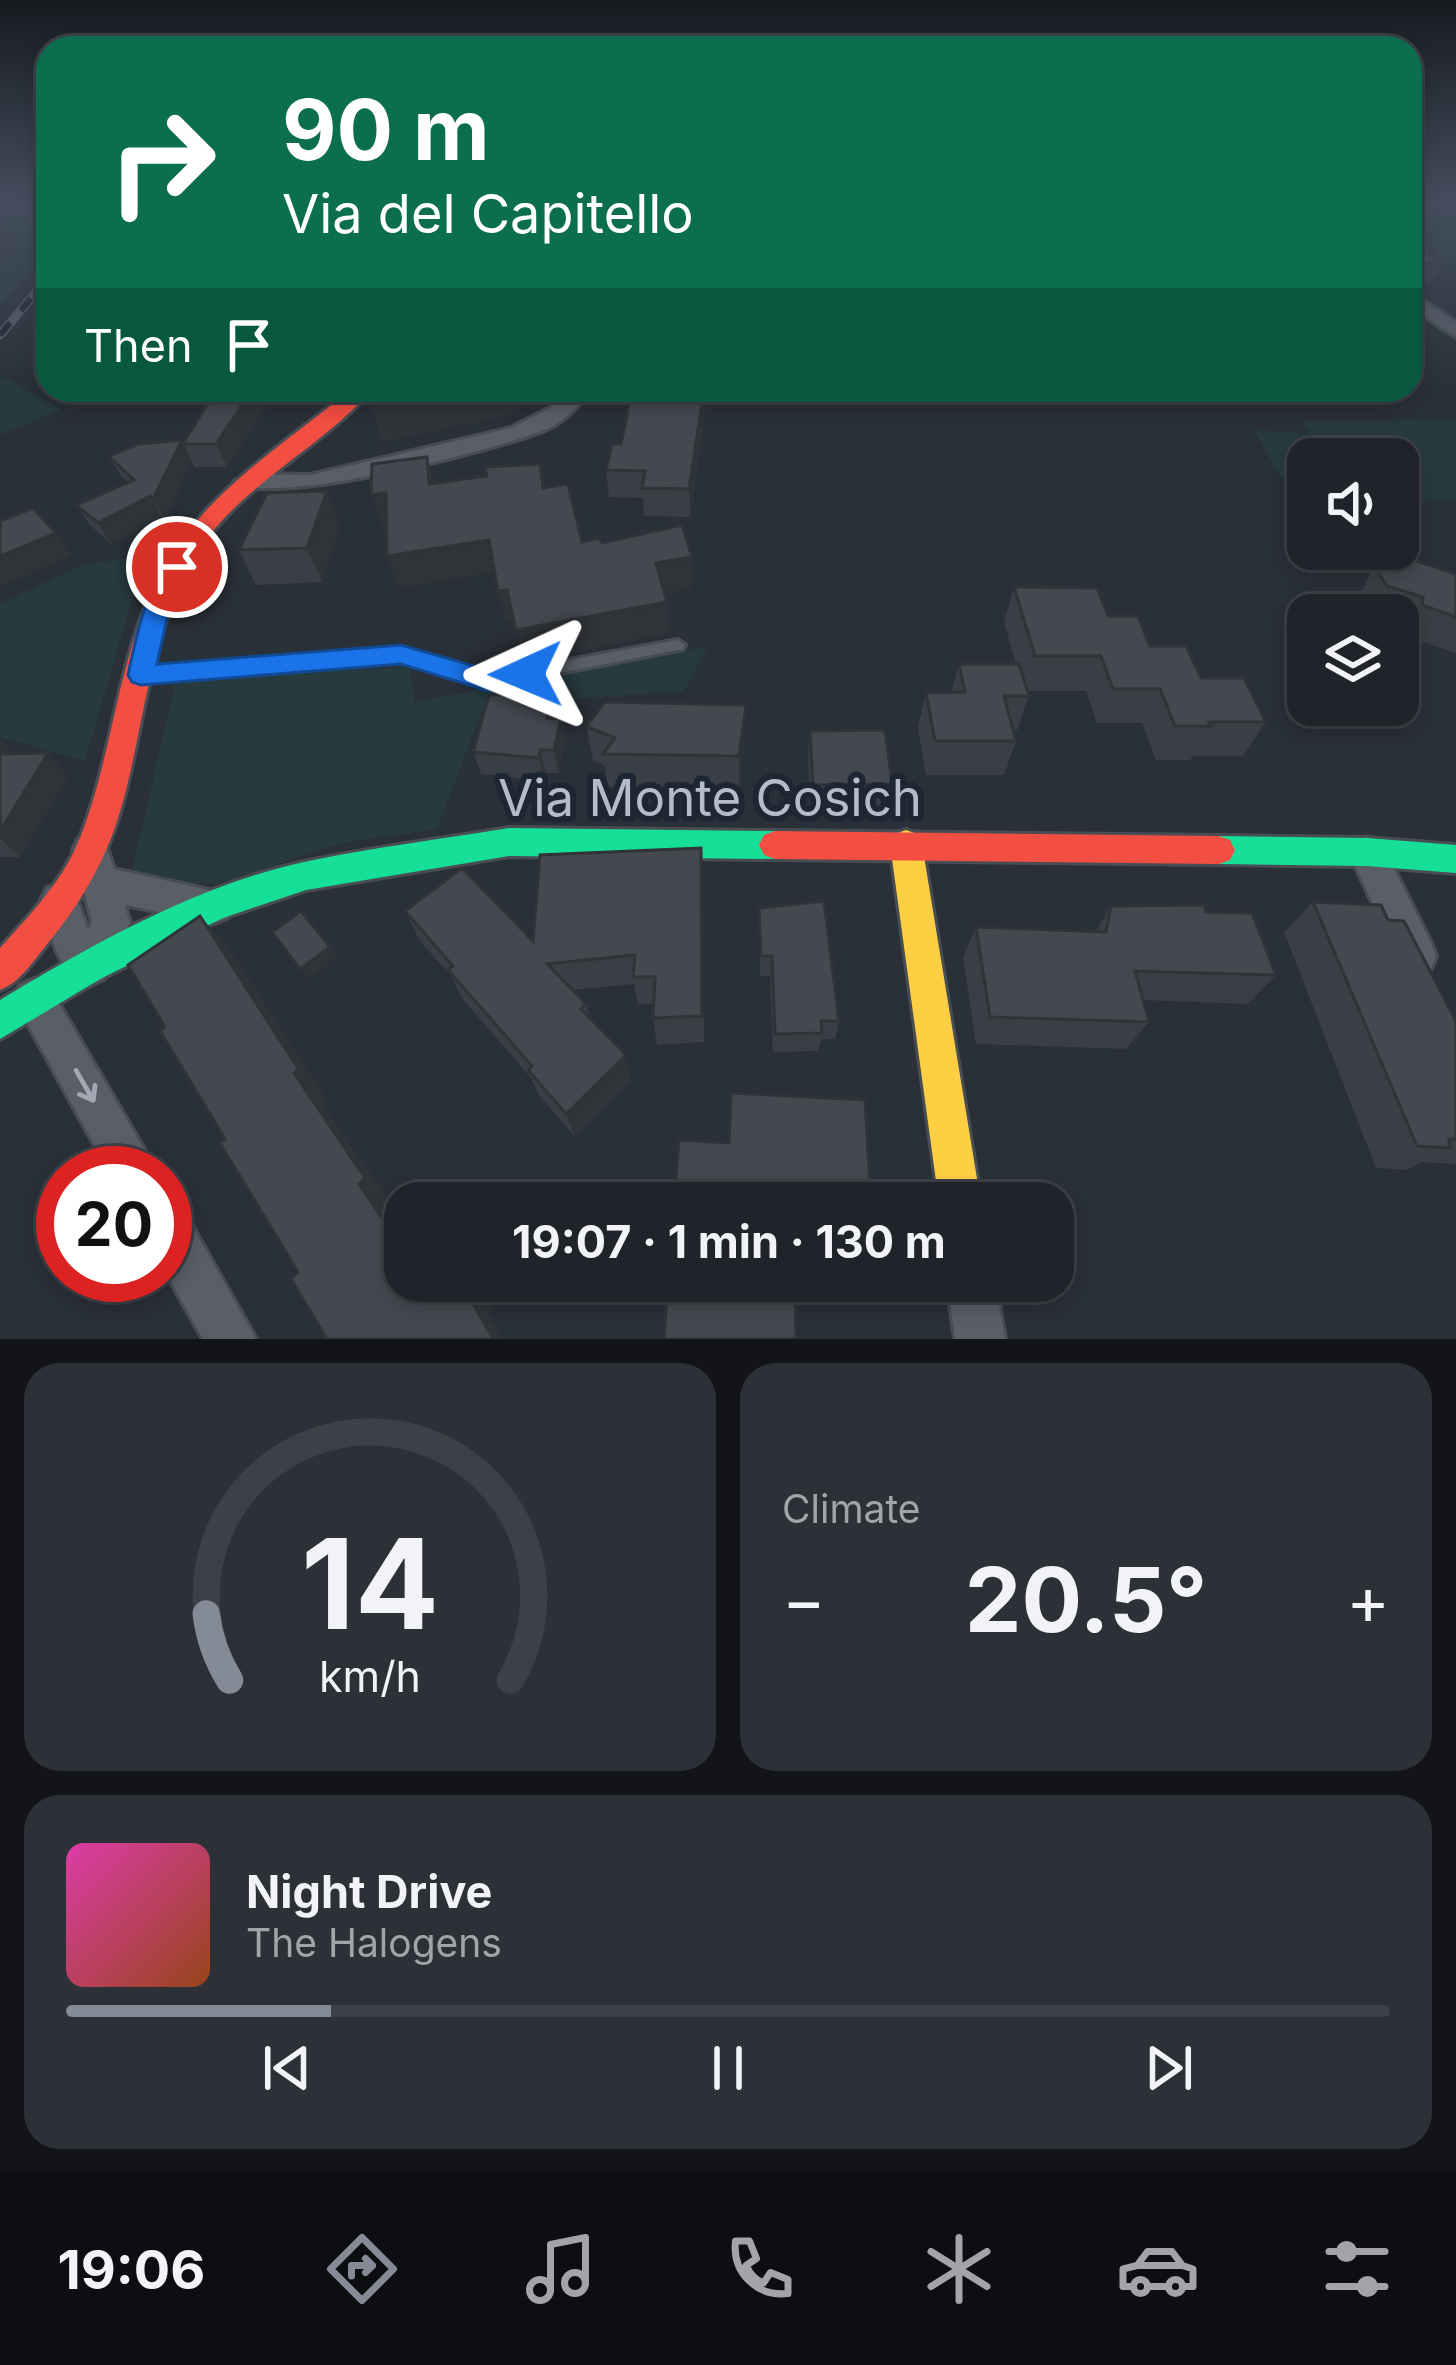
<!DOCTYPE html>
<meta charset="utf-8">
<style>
:root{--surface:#20242a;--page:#2d3036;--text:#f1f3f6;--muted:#a2a4a8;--line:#3d4147;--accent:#848b96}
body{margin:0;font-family:Inter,sans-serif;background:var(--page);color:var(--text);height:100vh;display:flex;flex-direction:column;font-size:45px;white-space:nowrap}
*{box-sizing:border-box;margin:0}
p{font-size:39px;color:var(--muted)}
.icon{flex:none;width:66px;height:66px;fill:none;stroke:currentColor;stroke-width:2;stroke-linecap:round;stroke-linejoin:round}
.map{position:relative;height:1339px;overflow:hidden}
.sheet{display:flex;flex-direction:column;gap:24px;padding:24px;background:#121417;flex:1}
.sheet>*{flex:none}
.top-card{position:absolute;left:36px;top:36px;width:1386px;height:366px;border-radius:36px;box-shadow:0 6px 18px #0003,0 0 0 3px var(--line);background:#0b6e4f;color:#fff;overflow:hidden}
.controls{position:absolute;left:1287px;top:438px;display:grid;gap:24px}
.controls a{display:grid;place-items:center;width:132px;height:132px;border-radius:24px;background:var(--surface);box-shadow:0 6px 18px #0003,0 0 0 3px var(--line);font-size:60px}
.speed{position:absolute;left:36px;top:1146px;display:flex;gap:24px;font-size:60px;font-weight:700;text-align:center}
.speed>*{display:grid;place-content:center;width:156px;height:156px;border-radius:50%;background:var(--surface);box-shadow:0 6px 18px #0003,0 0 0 3px var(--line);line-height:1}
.speed .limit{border:18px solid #d22;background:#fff;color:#111}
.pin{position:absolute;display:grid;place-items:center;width:102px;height:102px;color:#fff;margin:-51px;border:6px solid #fff;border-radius:50%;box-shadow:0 3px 12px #0007}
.me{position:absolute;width:132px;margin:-66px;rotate:269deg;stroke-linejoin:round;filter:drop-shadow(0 0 9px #0008)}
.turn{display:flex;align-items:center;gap:42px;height:252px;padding:0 48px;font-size:54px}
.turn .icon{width:156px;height:156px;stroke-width:2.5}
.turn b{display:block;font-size:84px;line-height:102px}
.then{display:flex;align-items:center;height:114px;padding:0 48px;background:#0003;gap:24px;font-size:45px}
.big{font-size:90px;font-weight:700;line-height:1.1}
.sheet .card{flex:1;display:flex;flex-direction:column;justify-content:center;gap:18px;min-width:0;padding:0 42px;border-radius:36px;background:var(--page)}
.sheet .dial{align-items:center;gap:0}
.dial svg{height:312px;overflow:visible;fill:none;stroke:var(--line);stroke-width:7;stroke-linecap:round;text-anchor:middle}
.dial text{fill:var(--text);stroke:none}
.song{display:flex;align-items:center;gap:36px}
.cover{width:144px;height:144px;border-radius:18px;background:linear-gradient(135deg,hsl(320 70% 55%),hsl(20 70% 35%))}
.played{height:12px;border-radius:6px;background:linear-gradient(90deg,var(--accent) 20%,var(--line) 20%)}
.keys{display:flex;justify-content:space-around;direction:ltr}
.heat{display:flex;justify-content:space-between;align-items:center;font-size:66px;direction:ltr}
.sheet .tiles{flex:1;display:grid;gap:24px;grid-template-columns:1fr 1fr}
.card:last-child{grid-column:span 2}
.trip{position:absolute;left:384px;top:1182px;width:690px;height:120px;border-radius:36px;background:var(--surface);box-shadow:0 6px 18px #0003,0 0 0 3px var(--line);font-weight:700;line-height:120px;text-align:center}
.menu{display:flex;height:192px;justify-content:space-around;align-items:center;background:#0d0e11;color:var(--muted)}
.menu .icon{width:84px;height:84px}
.menu .selected{color:var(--accent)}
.menu b{font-size:54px;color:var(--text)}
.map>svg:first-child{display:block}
.green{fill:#273a3e}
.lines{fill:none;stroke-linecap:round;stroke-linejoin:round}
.lane-casing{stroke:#484c53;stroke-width:6}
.street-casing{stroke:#484c53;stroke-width:6}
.fast-casing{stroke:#484c53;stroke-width:6}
.slow-casing{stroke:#484c53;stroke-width:6}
.jam-casing{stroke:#484c53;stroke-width:6}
.lane{fill:#5a5e66;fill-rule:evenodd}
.street{fill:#5a5e66;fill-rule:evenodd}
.fast{fill:#16e098;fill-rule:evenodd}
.slow{fill:#ffcf43;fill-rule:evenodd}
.jam{fill:#f24e42;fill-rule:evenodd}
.rail-casing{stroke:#595d64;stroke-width:9}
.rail{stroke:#1d2633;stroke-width:6;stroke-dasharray:16;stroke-linecap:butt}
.wall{fill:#3a3f45}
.shaded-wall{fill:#303338}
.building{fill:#444950;stroke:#303338;stroke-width:3}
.oneway{stroke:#a2a9b5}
.route{fill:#1a73e8;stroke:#114b97;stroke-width:3}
.labels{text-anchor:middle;stroke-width:12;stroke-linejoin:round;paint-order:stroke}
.near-street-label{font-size:51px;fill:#b4bcc9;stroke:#1d2633}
</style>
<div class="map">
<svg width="1456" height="1339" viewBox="0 0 1456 1339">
<rect width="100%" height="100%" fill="#2a3038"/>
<!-- green -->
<g class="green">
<polygon points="4,202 48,202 48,249 0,306 0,269 17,250"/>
<polygon points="1410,202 1440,202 1456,220 1456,274 1410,223"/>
<polygon points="0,375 62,410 0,435"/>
<polygon points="1456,420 1456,500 1398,501 1398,459 1308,459 1308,484 1280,477 1254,430 1310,434 1302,421"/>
<polygon points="145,555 85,761 0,737 0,604 79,566"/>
<path d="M708,646L684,691L484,705L437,829C403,835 366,837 333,846C245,870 229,902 132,871L176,679L409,667L415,702Z"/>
</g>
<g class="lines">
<defs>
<polygon id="lane" points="678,640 685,645 683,649 488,687 401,659 141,681 133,675 141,669 401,649 488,675"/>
<g id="street">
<polygon points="1410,292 1456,322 1456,337 1410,307"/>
<path d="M567,390H589C579,407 567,419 549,428C507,448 266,509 235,481L247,474L310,475L511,428L552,407Z"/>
<path d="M91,835L104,839L114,869L227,894L233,906L227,918L214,923L125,905L130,923L104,979L90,985C55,971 51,933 41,900L47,888L60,883L73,888L88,930L92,922L73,850L78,839Z"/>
<polygon points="1367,837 1380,841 1431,943 1436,956 1431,969 1417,974 1403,969 1349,852 1354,841"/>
<polygon points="34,979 48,985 158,1173 110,1173 14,999 20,985"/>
<polygon points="165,1202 182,1208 256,1339 203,1339 165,1271"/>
<polygon points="947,1281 995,1281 1005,1339 955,1339"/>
</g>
<g id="fast">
<path d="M509,828L775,831L786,835L791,845L786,855L775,859L509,856L306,890L223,918L102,978L0,1039V1000C95,943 199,884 309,861C375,847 443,839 509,828Z"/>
<polygon points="1219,836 1367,838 1456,845 1456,873 1367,866 1219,864 1208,860 1203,850 1208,840"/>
</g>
<polygon id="slow" points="906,830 917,834 922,844 981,1203 939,1203 890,844 895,834"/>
<g id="jam">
<path d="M350,390H372C315,454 231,489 189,566C148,642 144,731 120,812C105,863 79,906 45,947C32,963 20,982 0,990V948C28,917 60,884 77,845C115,755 116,652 165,566C208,490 285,444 350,390Z"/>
<polygon points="775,831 1219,836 1230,840 1235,850 1230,860 1219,864 775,859 764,855 759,845 764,835"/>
</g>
</defs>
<!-- lane casing -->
<use href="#lane" class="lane-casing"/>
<!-- street casing -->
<use href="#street" class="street-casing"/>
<!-- fast casing -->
<use href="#fast" class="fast-casing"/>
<!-- slow casing -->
<use href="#slow" class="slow-casing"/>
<!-- jam casing -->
<use href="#jam" class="jam-casing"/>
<!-- lane -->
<use href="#lane" class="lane"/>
<!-- street -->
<use href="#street" class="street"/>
<!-- fast -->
<use href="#fast" class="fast"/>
<!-- slow -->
<use href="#slow" class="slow"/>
<!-- jam -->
<use href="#jam" class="jam"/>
<defs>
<polyline id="rail" points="0,335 48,278"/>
</defs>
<!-- rail casing -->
<use href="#rail" class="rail-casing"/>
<!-- rail -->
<use href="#rail" class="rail"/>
</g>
<!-- wall -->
<g class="wall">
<polygon points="1410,238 1441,264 1430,284 1410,284"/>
<polygon points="216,390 276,390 227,467 195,467 191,461 165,520 161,516 111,544 90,525 76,505 128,483 121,476 109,456 182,440 184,444"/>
<polygon points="632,390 708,390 690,517 644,516 643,498 609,497 606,470 621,444"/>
<polygon points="340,526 322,582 256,585 239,550"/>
<polygon points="1386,551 1456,574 1456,653 1400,634 1401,626 1398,625 1398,615 1367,615 1359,600 1367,579"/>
<polygon points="1014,587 1108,616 1150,646 1266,722 1243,756 1193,756 1190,760 1156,760 1142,723 1097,723 1086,691 1027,691 1029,696 1017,730 1013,730 1016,741 1004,775 926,775 918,727 926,693 951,693 959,664 1016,664 1004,622"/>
<polygon points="557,716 557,719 565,742 559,773 546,773 545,781 481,774 473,752"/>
<polygon points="586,726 745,739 739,790 608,787 605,766 593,760"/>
<polygon points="810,731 892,784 887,807 810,808 808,754"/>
<polygon points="0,741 13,754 68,776 20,857 0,857"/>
<polygon points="701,848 704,1042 657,1045 653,1018 653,1004 638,1004 634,984 572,990 586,1004 589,1017 631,1080 575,1137 539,1095 531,1078 462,998 451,976 420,941 405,911 533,941"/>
<polygon points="1313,902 1388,920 1456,1021 1456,1164 1422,1162 1407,1170 1376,1168 1284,932"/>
<polygon points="1111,906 1206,912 1276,975 1248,1004 1143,1000 1149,1022 1126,1049 976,1044 963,957 976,927 1096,931"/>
<polygon points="759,908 839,1021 835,1039 821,1039 818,1051 773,1052 770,976 760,976"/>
<polygon points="1013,1281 1053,1281 1054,1283 1047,1288 1013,1285"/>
</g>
<!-- shaded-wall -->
<g class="shaded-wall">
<polygon points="252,390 276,390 227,467 216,444"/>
<polygon points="411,390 537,390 533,400 508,416 382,442 368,399"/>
<polygon points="704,390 708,390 690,517 689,489"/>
<polygon points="182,440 191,461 165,520 153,499"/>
<polygon points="427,457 436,488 429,484"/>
<polygon points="327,491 340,526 322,582 307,548"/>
<polygon points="386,493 397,525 382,527 371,495"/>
<polygon points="150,496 161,516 111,544 98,523"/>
<polygon points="56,533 72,556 0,587 0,556"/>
<polygon points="489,540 497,572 398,588 387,556"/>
<polygon points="692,557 693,589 659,595 656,563"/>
<polygon points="507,590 515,622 505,623 498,591"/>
<polygon points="667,602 669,634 523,662 516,630"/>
<polygon points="553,693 557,716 552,741 547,718"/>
<polygon points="746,705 745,739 739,790 739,756"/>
<polygon points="561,719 565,742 559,773 554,750"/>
<polygon points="2,742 23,764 0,766 0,744"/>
<polygon points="540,750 546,773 545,781 539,758"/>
<polygon points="48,753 68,776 20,857 0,838 0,831"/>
<polygon points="200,916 232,953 328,1100 323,1104 391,1203 385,1208 405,1237 405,1252 359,1184"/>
<polygon points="330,947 337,957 308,979 300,969"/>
<polygon points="626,1055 631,1080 575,1137 566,1114"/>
<polygon points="473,1281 482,1281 496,1306 488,1312 503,1339 493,1339 468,1294"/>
</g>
<!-- building -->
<g class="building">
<polygon points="1410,238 1441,264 1410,264"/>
<polygon points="216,390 252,390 216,444 183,444"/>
<polygon points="369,390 411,390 368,399"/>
<polygon points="632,390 704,390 689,489 642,488 645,471 606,470 612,444 621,444"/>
<polygon points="182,440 153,499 150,496 98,523 76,505 134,480 109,456 138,444"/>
<polygon points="427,457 429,484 487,476 485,467 540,464 543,488 568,484 582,542 599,538 602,543 682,525 692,557 656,563 667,602 516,630 507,590 498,591 489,540 387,556 386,493 371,495 372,464"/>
<polygon points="327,491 307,548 239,550 267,493"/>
<polygon points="33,508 56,533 0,556 0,521"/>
<polygon points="1386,551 1456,574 1456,617 1422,605 1423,597 1387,586 1378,572"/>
<polygon points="1014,587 1097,588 1108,616 1138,616 1150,646 1186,646 1201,678 1244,678 1266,722 1209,722 1211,726 1175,726 1160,689 1113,689 1101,656 1035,656"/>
<polygon points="959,664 1019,664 1029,696 1004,696 1016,741 935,741 926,693 965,692"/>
<polygon points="553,693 547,718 561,719 554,750 540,750 539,758 473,752 489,695"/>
<polygon points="605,702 746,705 739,756 603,754 615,738 586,726"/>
<polygon points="885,730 892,784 813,785 810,731"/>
<polygon points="48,753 0,831 0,754"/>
<polygon points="701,848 702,1016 653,1018 655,977 633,977 635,955 547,964 586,1004 581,1009 626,1055 566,1114 528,1070 532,1066 448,970 453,966 405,911 462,868 533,941 540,855"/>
<polygon points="824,901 839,1021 821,1021 822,1033 775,1034 772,956 761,956 759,908"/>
<polygon points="1313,902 1381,905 1388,920 1404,921 1456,1021 1456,1139 1449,1139 1450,1148 1417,1146"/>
<polygon points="1204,905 1206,912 1252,913 1276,975 1135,971 1149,1022 990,1017 976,927 1106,932 1111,906"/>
<polygon points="301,911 330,947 300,969 272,932"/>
<polygon points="200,916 299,1070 294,1073 365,1178 359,1184 405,1252 405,1281 473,1281 477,1288 468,1294 493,1339 327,1339 291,1279 298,1272 220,1143 225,1139 160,1031 165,1027 128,965"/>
<polygon points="731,1093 865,1100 871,1203 674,1203 679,1140 729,1143"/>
<polygon points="668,1281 795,1281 796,1339 664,1339"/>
</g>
<!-- one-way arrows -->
<defs><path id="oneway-shaft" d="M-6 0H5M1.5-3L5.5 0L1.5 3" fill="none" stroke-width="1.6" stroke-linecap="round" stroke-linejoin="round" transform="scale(3)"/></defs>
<use class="oneway" href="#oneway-shaft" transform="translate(85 1086) rotate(60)"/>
<!-- sky -->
<linearGradient id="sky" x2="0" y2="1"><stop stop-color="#171a1f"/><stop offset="0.52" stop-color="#444e5e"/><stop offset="1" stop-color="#444e5e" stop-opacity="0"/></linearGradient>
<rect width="1456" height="390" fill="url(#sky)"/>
<!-- route -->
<path class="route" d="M177,559L189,567L168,614L157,664L401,645L488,670L526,663L540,674L536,681L488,691L401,664L141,685L132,682L128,675C134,647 149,569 177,559Z"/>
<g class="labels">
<!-- near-street labels -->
<g class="near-street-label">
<text x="710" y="816">Via Monte Cosich</text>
</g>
</g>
</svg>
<div class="controls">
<a><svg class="icon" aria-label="sound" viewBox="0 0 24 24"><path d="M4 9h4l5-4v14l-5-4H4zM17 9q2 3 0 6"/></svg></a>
<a><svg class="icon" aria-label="layers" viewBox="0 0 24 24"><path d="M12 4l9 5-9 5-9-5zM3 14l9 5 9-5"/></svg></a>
</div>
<div class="speed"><div class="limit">20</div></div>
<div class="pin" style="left:177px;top:567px;background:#d93025"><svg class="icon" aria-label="arrive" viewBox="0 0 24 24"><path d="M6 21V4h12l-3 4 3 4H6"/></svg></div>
<svg class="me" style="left:526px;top:674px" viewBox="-20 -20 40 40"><path d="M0-17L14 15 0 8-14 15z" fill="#1a73e8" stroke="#fff" stroke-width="4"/></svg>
<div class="trip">19:07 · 1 min · 130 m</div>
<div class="top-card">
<div class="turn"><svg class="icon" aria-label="right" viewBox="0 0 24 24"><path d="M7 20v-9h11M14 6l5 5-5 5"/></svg><div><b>90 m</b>Via del Capitello</div></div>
<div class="then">Then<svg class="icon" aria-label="arrive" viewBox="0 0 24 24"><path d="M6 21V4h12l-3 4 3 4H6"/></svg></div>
</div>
</div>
<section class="sheet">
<div class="tiles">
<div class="card dial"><svg viewBox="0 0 100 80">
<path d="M14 69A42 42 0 1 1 86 69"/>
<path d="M14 69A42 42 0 0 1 8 52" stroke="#848b96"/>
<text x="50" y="56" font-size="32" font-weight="700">14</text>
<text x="50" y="72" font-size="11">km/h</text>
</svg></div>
<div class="card"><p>Climate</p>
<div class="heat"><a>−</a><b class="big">20.5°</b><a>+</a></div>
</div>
<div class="card">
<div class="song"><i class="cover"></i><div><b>Night Drive</b><p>The Halogens</p></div></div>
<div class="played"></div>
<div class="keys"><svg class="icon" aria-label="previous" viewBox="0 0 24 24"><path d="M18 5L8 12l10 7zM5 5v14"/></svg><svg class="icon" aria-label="pause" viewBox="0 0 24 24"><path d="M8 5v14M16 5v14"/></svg><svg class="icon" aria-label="next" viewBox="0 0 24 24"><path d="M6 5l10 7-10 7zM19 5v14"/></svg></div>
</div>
</div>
</section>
<nav class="menu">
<b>19:06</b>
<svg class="icon selected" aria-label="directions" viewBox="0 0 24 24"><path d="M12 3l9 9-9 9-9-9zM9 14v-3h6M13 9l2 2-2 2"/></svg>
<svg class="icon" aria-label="music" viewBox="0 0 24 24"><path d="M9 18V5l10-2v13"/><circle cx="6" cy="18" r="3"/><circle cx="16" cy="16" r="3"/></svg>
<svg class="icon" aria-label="phone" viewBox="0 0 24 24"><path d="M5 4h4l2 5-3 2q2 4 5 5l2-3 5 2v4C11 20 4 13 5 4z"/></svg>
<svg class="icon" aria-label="climate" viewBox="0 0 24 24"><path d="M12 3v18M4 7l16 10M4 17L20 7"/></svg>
<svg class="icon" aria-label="car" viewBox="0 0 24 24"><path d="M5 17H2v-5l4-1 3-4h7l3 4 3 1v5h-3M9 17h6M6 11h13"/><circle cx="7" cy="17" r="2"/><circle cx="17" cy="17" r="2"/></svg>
<svg class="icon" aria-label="filters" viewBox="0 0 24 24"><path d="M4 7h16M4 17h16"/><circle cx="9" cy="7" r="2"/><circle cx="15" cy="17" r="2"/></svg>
</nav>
